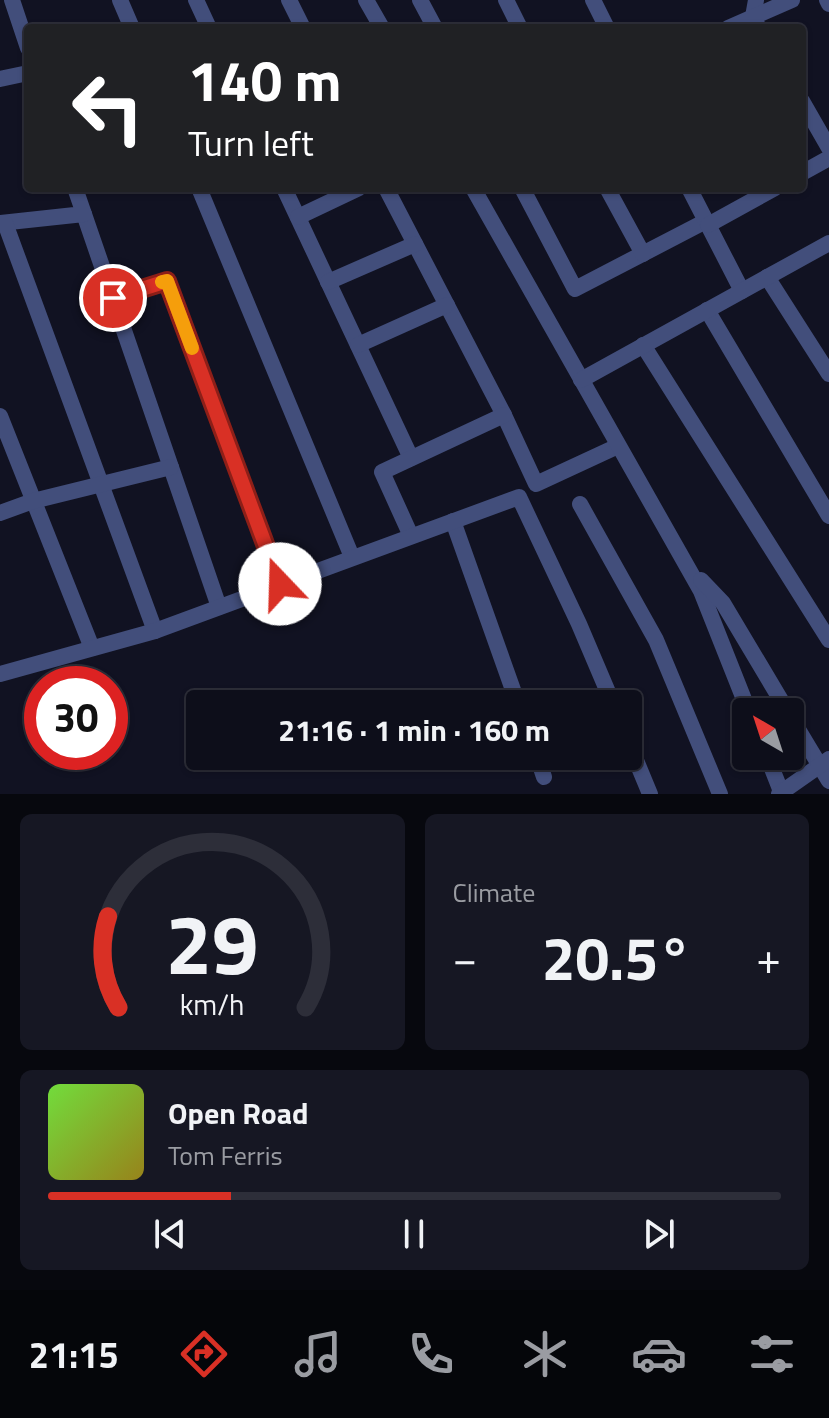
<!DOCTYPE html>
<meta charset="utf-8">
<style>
:root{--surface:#0d0e1a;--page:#161723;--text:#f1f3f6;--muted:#9a9ca2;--line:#2d2e39;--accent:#d93025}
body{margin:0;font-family:"Titillium Web",sans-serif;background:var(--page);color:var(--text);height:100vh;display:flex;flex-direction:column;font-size:30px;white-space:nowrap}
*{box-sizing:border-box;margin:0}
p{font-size:26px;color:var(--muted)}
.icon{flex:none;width:44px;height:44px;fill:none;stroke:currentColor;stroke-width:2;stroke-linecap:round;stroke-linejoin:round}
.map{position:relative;height:794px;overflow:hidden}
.side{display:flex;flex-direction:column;gap:20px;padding:20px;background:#07080e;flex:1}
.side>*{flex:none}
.hud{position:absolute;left:24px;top:24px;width:782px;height:168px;border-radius:8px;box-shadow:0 2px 6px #0004,0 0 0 2px var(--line);background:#202124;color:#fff;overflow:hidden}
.needle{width:52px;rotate:321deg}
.buttons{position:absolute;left:732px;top:698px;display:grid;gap:16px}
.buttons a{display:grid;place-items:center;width:72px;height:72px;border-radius:8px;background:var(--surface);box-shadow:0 2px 6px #0004,0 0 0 2px var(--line);font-size:40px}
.speed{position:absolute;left:24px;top:666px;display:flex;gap:16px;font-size:40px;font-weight:700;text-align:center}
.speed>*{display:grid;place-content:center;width:104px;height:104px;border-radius:50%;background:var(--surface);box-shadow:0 2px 6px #0004,0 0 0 2px var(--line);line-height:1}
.speed .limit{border:12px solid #d22;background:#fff;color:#111}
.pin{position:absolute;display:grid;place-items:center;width:68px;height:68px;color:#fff;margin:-34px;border:4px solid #fff;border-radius:50%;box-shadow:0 2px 8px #0007}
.me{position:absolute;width:88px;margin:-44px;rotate:339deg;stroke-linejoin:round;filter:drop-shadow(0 0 6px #0008)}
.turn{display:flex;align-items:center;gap:28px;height:168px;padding:0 32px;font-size:36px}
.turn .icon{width:104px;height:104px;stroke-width:2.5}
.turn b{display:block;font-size:56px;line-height:68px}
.big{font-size:60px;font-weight:700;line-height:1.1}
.side .widget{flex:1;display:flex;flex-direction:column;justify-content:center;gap:12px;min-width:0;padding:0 28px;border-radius:12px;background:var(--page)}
.side .dial{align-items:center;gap:0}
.dial svg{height:208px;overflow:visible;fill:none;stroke:var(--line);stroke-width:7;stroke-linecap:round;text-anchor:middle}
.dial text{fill:var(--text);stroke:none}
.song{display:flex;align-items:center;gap:24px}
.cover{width:96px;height:96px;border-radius:12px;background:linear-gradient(135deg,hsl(100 70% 55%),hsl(50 70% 35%))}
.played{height:8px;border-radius:4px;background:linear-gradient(90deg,var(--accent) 25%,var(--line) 25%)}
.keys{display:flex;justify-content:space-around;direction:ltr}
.heat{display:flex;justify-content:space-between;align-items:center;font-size:44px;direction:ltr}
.side .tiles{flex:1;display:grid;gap:20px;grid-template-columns:1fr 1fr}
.widget:last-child{grid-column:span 2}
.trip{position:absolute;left:186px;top:690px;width:456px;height:80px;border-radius:8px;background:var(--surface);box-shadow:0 2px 6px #0004,0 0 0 2px var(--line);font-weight:700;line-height:80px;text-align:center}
.menu{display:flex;height:128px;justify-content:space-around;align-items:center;background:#05060a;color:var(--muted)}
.menu .icon{width:56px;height:56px}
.menu .active{color:var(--accent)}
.menu b{font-size:36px;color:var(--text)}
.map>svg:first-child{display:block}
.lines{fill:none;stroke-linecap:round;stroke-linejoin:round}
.street{stroke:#424e7b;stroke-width:16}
.route-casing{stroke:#8d1f18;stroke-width:20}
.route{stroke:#d93025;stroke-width:14}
.slow{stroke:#f59e0b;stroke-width:14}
</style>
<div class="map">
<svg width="829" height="794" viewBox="0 0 829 794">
<rect width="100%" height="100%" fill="#111222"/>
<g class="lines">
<!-- street -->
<g class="street">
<polyline points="12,0 28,48"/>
<polyline points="120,0 132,28"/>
<polyline points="196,0 209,28"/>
<polyline points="289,0 303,28"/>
<polyline points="366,0 382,28"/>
<polyline points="420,0 435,28"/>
<polyline points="506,0 520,28"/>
<polyline points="593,0 607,28"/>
<polyline points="756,0 753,17 759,28"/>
<polyline points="827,0 829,4"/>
<polyline points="728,28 792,0"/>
<polyline points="0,79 28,73"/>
<polyline points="802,101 829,148"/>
<polyline points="802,173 829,158"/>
<polyline points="199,188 352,557"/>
<polyline points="284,188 411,458"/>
<polyline points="386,188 504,415 536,484 618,446"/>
<polyline points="473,188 701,591 749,712"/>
<polyline points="522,188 575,289 706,221"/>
<polyline points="607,188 643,254"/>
<polyline points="689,188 742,291"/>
<polyline points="84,214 219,607"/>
<polyline points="298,217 359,188"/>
<polyline points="0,223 84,214 75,188"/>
<polyline points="5,223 155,631"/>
<polyline points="708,225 775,188"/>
<polyline points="767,277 829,374"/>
<polyline points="328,282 415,244"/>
<polyline points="113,298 167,281 280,584"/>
<polyline points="707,310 829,516"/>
<polyline points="358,345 447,305"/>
<polyline points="643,345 829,640"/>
<polyline points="581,380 829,243"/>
<polyline points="0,416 92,648"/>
<polyline points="580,504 656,640 720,794"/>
<polyline points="0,513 33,501 171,467"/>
<polyline points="453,521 518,704"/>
<polyline points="411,536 382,472 504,415"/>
<polyline points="701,580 723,603 788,712"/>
<polyline points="0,674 155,631 519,497 579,624 613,704"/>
<polyline points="790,716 829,781"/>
<polyline points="628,741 650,794"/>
<polyline points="537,756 544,777"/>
<polyline points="767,756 782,794"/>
<polyline points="779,794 829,759"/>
</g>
</g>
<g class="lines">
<defs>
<polyline id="route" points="113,298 167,281 280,584"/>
</defs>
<!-- route casing -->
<use href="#route" class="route-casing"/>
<!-- route -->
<use href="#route" class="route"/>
<!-- slow -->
<polyline class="slow" points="162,282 167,281 192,348"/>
</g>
</svg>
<div class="buttons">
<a><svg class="needle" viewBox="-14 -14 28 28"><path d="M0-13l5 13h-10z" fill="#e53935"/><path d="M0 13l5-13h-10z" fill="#9a9ca2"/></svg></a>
</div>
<div class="speed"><div class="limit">30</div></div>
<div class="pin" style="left:113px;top:298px;background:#d93025"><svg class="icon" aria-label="arrive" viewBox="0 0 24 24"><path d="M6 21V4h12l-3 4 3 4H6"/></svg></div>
<svg class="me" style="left:280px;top:584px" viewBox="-20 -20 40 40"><circle r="19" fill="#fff"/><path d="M0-13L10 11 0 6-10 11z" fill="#d93025"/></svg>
<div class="trip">21:16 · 1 min · 160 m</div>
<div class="hud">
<div class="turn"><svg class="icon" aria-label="left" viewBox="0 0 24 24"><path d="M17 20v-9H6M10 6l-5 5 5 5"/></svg><div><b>140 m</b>Turn left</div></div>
</div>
</div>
<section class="side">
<div class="tiles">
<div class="widget dial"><svg viewBox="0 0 100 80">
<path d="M14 69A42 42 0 1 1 86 69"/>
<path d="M14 69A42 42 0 0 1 10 34" stroke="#d93025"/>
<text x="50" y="56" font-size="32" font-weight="700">29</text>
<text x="50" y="72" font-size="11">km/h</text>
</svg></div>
<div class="widget"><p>Climate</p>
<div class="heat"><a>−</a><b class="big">20.5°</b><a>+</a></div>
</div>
<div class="widget">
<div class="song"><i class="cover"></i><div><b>Open Road</b><p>Tom Ferris</p></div></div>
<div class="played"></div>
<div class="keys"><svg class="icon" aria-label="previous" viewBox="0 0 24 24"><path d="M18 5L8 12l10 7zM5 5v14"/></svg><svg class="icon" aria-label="pause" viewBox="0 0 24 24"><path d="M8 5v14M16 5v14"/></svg><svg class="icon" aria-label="next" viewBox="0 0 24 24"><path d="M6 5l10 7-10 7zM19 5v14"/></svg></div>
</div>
</div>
</section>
<nav class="menu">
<b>21:15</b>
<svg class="icon active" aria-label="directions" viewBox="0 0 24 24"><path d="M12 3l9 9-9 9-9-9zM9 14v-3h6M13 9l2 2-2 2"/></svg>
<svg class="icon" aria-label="music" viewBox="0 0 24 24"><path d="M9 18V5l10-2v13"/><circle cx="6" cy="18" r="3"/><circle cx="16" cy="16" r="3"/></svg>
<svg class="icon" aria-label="phone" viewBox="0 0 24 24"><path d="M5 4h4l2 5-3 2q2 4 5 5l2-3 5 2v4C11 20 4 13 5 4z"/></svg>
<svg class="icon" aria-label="climate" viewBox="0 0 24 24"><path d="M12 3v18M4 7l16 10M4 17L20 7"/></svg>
<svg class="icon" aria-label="car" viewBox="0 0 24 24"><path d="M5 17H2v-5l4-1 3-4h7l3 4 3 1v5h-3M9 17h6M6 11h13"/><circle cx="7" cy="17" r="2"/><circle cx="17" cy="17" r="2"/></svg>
<svg class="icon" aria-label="filters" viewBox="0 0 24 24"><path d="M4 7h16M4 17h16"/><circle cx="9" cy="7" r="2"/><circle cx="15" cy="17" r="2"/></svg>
</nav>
